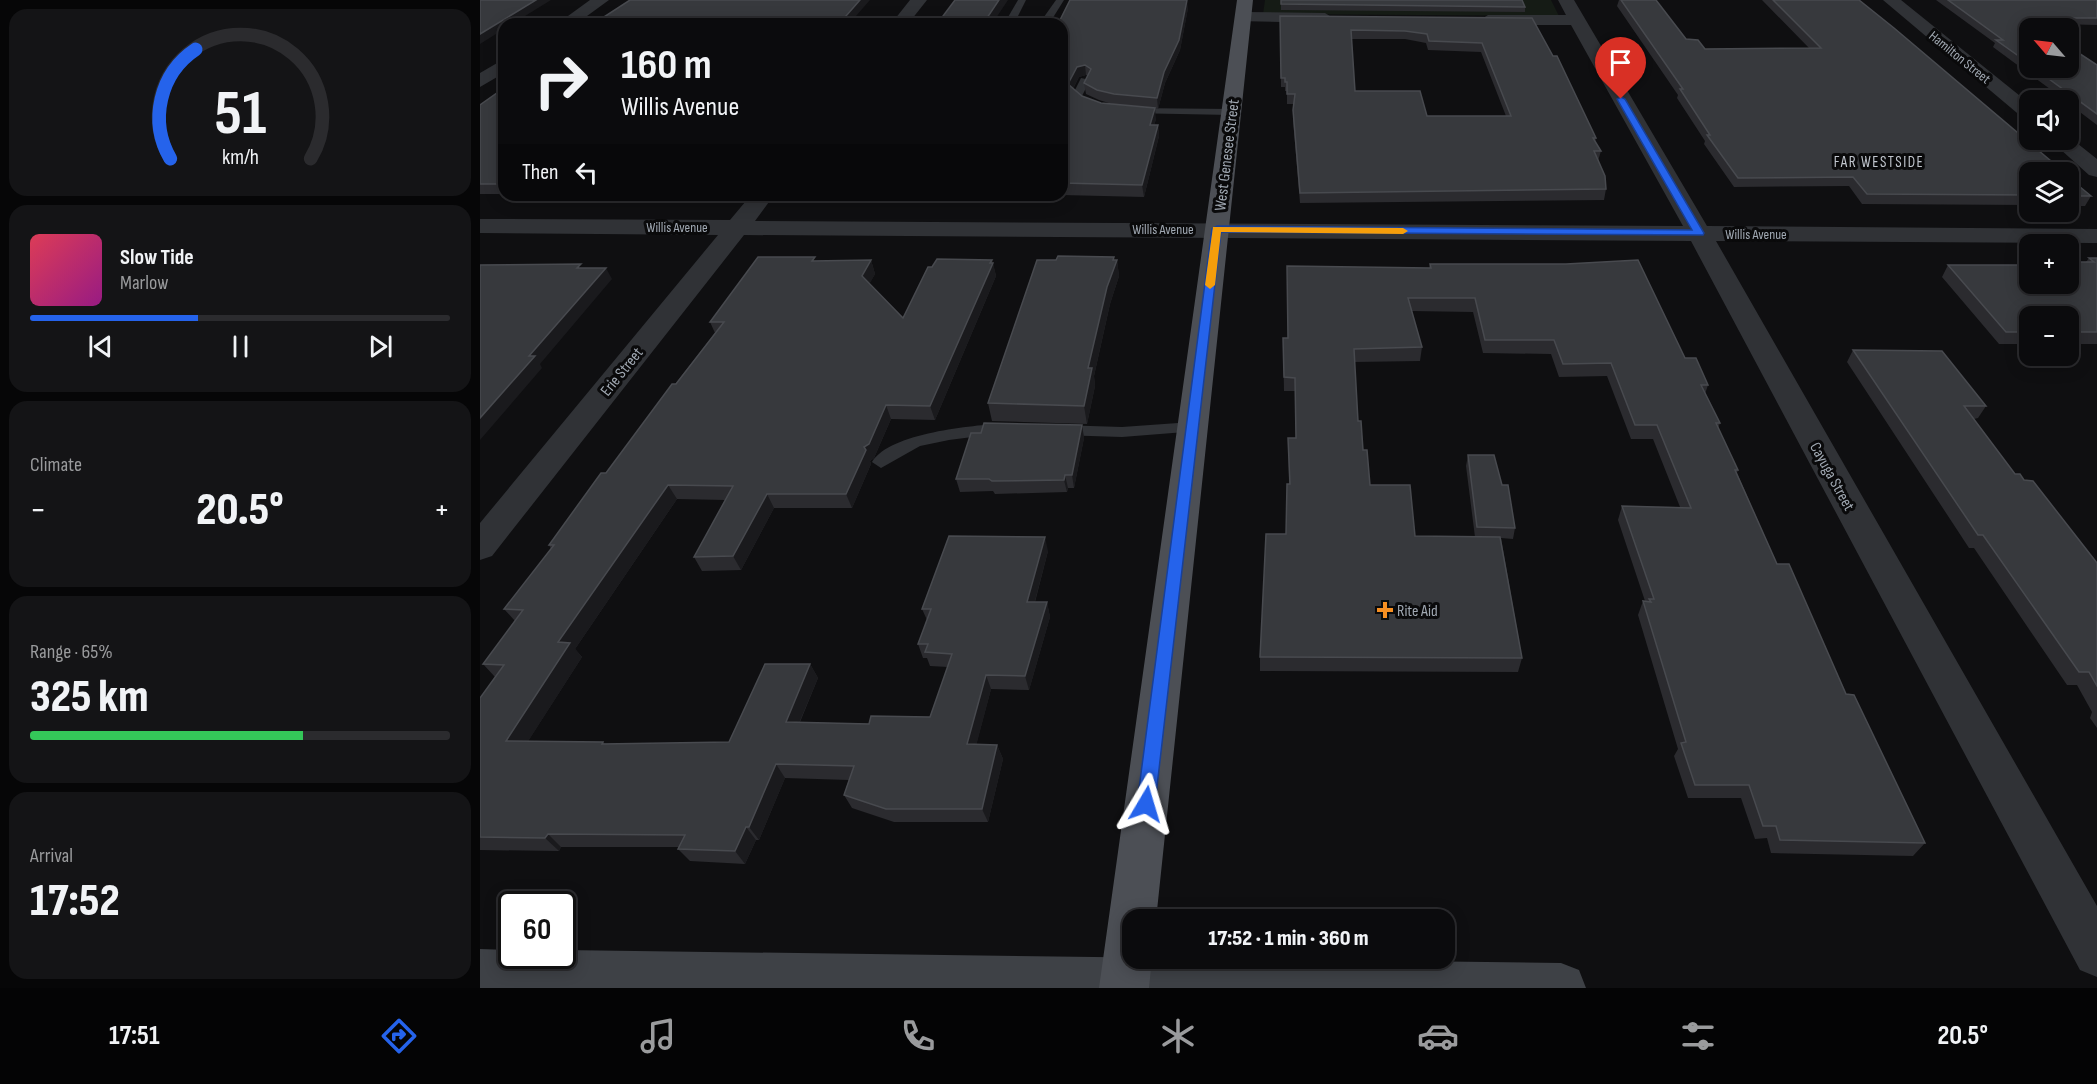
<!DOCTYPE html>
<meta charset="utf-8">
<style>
:root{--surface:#0b0b0d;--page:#141416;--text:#f1f3f6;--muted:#9a9b9d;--line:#2b2b2e;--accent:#2563eb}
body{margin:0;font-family:"Sofia Sans Condensed",sans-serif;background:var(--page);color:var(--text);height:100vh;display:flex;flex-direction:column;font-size:22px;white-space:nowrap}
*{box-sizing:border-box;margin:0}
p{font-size:20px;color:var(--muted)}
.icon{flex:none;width:33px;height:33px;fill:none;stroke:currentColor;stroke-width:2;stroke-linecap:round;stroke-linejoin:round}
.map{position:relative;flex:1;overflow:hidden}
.panel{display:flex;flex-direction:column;gap:9px;padding:9px;background:#060607;width:480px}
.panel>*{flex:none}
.hud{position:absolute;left:18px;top:18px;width:570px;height:183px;border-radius:18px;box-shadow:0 3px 15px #0003,0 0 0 2px var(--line);background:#0b0b0d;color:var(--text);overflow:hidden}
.needle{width:39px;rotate:298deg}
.fabs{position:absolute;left:1539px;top:18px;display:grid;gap:12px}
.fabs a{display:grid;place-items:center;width:60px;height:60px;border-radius:12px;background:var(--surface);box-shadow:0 3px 15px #0003,0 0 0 2px var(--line);font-size:30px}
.speed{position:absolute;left:18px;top:891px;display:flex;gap:12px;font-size:30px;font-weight:700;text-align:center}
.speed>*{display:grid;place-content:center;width:78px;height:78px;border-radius:50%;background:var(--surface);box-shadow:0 3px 15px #0003,0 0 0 2px var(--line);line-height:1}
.speed .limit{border:3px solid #111;border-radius:9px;background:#fff;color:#111}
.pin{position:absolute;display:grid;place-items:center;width:51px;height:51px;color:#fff;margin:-62px -26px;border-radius:50% 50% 50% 0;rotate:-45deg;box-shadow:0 0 6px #0007}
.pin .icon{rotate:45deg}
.me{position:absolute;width:66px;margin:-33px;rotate:7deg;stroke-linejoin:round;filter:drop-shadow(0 0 4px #0008)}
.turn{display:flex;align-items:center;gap:21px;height:126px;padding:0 24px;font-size:27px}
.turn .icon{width:78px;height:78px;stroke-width:2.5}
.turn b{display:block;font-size:42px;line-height:51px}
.then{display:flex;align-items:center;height:57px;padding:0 24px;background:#0003;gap:12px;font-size:22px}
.big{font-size:45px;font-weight:800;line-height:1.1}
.panel .tile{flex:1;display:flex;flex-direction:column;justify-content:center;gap:9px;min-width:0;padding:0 21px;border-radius:18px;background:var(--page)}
.panel .dial{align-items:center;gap:0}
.dial svg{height:156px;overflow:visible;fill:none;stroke:var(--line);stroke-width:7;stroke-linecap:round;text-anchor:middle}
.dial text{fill:var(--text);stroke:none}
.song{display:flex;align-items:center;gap:18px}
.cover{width:72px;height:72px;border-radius:9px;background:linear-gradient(135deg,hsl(350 70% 55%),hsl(310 70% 35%))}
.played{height:6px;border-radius:3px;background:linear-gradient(90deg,var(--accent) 40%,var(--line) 40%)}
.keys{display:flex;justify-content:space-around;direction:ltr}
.heat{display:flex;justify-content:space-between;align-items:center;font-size:33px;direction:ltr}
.charge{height:9px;border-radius:4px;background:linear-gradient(90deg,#34c759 65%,var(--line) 0)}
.trip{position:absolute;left:642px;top:909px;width:333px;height:60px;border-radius:18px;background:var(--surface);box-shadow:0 3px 15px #0003,0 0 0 2px var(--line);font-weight:800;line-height:60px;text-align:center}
.menu{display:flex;height:96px;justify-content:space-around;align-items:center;background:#040405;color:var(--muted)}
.menu .icon{width:42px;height:42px}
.menu .on{color:var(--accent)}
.menu b{font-size:27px;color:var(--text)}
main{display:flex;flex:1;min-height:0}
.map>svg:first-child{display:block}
.green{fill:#151b15}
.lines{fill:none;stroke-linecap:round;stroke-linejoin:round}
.lane{fill:#303236;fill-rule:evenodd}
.street{fill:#303236;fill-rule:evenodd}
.secondary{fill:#3e4146;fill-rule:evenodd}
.primary{fill:#4c4f55;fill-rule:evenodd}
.wall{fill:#2b2b2f;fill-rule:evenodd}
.shaded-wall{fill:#1a1a1d}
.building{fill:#37393d;stroke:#484a4f;stroke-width:1.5;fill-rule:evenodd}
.route{fill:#2563eb;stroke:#184099;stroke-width:1.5}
.slow{fill:#f59e0b}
.poi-dot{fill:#f68f22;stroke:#0a0a0b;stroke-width:2}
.labels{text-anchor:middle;stroke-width:6;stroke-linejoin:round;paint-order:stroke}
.far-street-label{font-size:14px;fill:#a0a8b2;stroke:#0a0a0b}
.far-neighbourhood-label{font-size:15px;letter-spacing:1.5px;fill:#c1c6ce;stroke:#0a0a0b}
.street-label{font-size:16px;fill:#a0a8b2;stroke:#0a0a0b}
.poi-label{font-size:16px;fill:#a0a8b2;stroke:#0a0a0b;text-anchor:start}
</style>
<main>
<section class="panel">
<div class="tile dial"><svg viewBox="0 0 100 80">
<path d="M14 69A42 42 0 1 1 86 69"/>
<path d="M14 69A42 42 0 0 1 27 13" stroke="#2563eb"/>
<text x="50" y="56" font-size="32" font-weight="700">51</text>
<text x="50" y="72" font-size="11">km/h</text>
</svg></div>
<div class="tile">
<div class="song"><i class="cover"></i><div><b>Slow Tide</b><p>Marlow</p></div></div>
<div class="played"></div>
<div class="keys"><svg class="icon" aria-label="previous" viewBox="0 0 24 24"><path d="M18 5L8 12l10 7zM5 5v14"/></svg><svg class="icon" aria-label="pause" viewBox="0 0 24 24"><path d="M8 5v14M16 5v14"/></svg><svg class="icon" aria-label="next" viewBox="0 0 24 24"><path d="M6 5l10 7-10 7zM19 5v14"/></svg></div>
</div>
<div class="tile"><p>Climate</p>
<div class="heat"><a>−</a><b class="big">20.5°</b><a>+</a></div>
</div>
<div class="tile"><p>Range · 65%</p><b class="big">325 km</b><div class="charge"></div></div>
<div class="tile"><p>Arrival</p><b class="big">17:52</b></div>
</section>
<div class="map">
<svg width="1617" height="988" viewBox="0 0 1617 988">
<rect width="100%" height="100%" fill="#0f0f11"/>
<!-- green -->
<polygon class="green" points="785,0 1071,0 1079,16 783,14"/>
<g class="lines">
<!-- lane -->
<g class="lane">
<polygon points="538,0 546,0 534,24 524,24"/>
<polygon points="576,0 584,0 569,24 559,24"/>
<polygon points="601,78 610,80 602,96 619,104 619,108 597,103 592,96"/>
<polygon points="651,108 751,109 756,112 751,115 647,113 646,111"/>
<polygon points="712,422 718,423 720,427 718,431 642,437 579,435 571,430 579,425 642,427"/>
<path d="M525,423L531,424L533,428L531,432L469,440L440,446L401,468L392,462C411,432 492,426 525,423Z"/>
</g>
<!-- street -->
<g class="street">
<polygon points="110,0 129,0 96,24 77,24"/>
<polygon points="430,0 447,0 428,24 411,24"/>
<polygon points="1078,0 1094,0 1227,226 1617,229 1617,243 1236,241 1617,906 1617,977 1600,970 1211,241 264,235 12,556 0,560 0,523 238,235 0,233 0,219 250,220 271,195 294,195 275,221 1203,226 1091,25 1008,25 1000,20 1008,15 1086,15"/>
<polygon points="1403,0 1421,0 1550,104 1550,120 1543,118"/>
<polygon points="763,12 845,13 853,18 845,23 757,21 755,17 757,13"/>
<polygon points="24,59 24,73 0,87 0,73"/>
<polygon points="1588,136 1617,159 1617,177 1609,175 1570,140 1588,140"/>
</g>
<!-- secondary -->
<polygon class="secondary" points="0,949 32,950 32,956 82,956 82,950 1081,963 1099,970 1106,988 0,988"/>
<!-- primary -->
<polygon class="primary" points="757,0 773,0 676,920 652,920 652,958 672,958 669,988 619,988"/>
</g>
<!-- wall -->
<g class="wall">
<polygon points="801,0 1045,7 1045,12 801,10"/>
<polygon points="1139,0 1176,0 1206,39 1225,49 1329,48 1282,0 1379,0 1550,172 1550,205 1382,204 1369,186 1254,187 1224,144 1225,141 1197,98 1198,95 1137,6"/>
<polygon points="1456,0 1617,0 1617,25 1576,24 1574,27 1550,28 1550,68 1588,68 1617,65 1617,125 1588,103 1588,100 1585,100 1513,47 1515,43"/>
<path d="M708,8L700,50L685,83L678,109L671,108L676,119L674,125H678L679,136L664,197L582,195V24ZM606,75L608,76L604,83L606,94L619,100L632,104L621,103L602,96L593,89L599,77Z"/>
<path d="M800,16L1052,18L1116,138L1115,142L1121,151L1118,161L1126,189L1124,200L820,203L813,120L814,104H807V91H805V87H801ZM871,39H925L946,43L948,50L1001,52L1026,116H947L875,91Z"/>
<polygon points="24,88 24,194 0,194 0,105"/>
<polygon points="1588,177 1611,196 1605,206 1588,206"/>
<polygon points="348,195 437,195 435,198 349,197"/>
<polygon points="491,195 548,195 546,200 492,199"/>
<polygon points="1609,258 1617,258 1617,344 1588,344 1588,316 1550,316 1550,344 1519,344 1462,277 1468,265 1593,265 1595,262 1606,262"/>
<polygon points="391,260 395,274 389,284 423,318 512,260 516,276 455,420 411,419 394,458 390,461 391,464 372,508 294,508 261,570 222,571 214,557 245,500 197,499 95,649 102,657 48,741 123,742 125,744 249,742 330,664 338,678 320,722 389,724 450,717 468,667 450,666 447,658 443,658 438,644 447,620 442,609 568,551 555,602 567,602 570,617 549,690 511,689 496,745 517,745 523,759 508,822 414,822 372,808 364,795 369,780 305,778 279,840 276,840 265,864 210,861 198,849 199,847 81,847 79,851 0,850 0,698 15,677 3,664 35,621 24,609 71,549 69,545 235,333 230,322 336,261"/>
<polygon points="576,260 637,260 639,276 630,304 614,376 615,386 607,424 512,421 508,403"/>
<polygon points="950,264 1205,358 1228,385 1225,394 1240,423 1238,428 1258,470 1257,473 1297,564 1445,843 1433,856 1291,853 1287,838 1275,839 1261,798 1208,798 1194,756 1198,749 1158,615 1163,601 1165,601 1138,520 1142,506 1200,507 1173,439 1151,439 1127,376 1079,377 1071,354 1003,353 993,312 931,311 942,347 940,361 874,362 878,421 890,485 935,536 995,537 986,466 988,455 1022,485 1035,528 1033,539 1021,538 1042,658 1038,672 780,671 780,657 806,534 809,484 808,438 816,438 815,391 804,391 803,338 808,338 949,268"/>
<polygon points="1373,350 1506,406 1498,418 1494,419 1535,474 1544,480 1617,563 1617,728 1610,718 1612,712 1597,685 1587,685 1494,548 1489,548 1367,362"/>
<polygon points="602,425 604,438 594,488 588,488 587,492 515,494 513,491 480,492 476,479 501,433"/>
</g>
<!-- shaded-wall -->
<g class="shaded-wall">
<polygon points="56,0 71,0 32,24 24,24 24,29 0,44 0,34"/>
<polygon points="380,0 390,0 369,24 359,24"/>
<polygon points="519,0 528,0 512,24 503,24"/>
<polygon points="707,0 708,8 700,50 685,83 678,109 677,98 684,72"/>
<polygon points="605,65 606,75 599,77 590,95 588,84 597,67"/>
<polygon points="675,108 676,119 671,136 670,125"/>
<polygon points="678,125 679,136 664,197 662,185"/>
<polygon points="634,257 635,265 637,260 639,276 630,304 614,376 615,386 607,424 604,406 608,368"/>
<polygon points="391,260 395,274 386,290 382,276"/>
<polygon points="512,260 513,264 513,263 516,276 455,420 450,406"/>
<polygon points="126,268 132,279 60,364 62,368 0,440 0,418 49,356"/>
<polygon points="406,405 411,419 394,458 390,461 391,464 372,508 366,494 384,447"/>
<polygon points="602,425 604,438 594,488 592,475"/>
<polygon points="585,475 588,488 587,492 584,480"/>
<polygon points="188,485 197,499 95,649 102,657 40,754 26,741 78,642"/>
<polygon points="287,494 294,508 261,570 253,556"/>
<polygon points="565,537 568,551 551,616 547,602"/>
<polygon points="567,602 570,617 549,690 545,676"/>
<polygon points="330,664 338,678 314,735 306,722"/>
<polygon points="506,675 511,689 493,758 487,744"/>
<polygon points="517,745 523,759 508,822 502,809"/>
<polygon points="296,764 305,778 279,840 269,827"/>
<polygon points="266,827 276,840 265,864 255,851"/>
<polygon points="68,834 81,847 79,851 65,838"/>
</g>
<!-- building -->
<g class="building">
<polygon points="0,0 56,0 0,34"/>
<polygon points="150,0 380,0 359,24 113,24"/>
<polygon points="475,0 519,0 503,24 457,24"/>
<polygon points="590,0 707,0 699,40 684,72 677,98 634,94 617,90 604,83 611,69 605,65 597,67 588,84 602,96 621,103 675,108 670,125 678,125 662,185 582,183 582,24 578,24"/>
<polygon points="801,0 1042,0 1045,7 801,4"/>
<polygon points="1141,0 1176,0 1206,39 1218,40 1225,49 1341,48 1293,0 1379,0 1414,28 1584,172 1550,172 1550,195 1387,194 1373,177 1258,178 1227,135 1230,135 1200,89 1203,89"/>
<polygon points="1468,0 1617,0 1617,18 1573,18 1578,21 1550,21 1562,28 1550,28 1550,64 1516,40 1523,40"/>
<path d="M800,16L1052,18L1073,56H1077L1116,138H1113L1121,151H1114L1125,176L1126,189L820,193L813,110L815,94H807V82H805V78H801ZM871,30L925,31L947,34L949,41L1002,43L1031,116H947L940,91H875Z"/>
<polygon points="1588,46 1617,65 1617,114 1554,68 1588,68"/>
<polygon points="24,88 24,184 0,184 0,105"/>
<polygon points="1588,177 1611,196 1588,196"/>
<polygon points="578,256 634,257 633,260 637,260 627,287 608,368 612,368 604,406 508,403 557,260 576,260"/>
<polygon points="278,257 335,257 332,261 391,260 382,276 423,318 448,267 452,267 457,259 512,260 510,263 513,263 450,406 406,405 389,444 384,447 386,450 366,494 287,494 253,556 214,557 253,486 188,485 78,642 90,643 26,741 123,742 122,744 249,742 285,664 330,664 306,722 389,724 391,716 450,717 472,654 445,652 448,644 438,644 451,609 442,609 469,536 565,537 547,602 567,602 545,676 506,675 487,744 517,745 502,809 406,809 364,795 374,766 296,764 269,827 266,827 255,851 198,849 205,835 68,834 65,838 0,837 0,698 24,665 3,664 43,610 24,609 74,545 69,545 121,473 126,473 192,384 196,384 244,322 230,322"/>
<polygon points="1609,258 1617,258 1617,332 1588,332 1588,316 1550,316 1550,332 1526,332 1468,265 1550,265 1550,284 1588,284 1588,265 1599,265 1595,262 1614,262"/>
<polygon points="1158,260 1205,358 1216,358 1228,385 1221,385 1240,423 1236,423 1258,470 1255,470 1297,564 1309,564 1366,694 1374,695 1445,843 1300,840 1296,826 1283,826 1269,785 1215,785 1201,743 1206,742 1163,601 1171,602 1169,599 1174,599 1142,506 1211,508 1177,425 1155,425 1131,363 1083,364 1074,340 1005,340 995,298 928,298 942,347 874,349 878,421 881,421 883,450 887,450 890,485 930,485 935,536 1020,537 1042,658 780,657 786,534 806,534 807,484 810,484 808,438 816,438 815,378 804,377 803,338 808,338 807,266 951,268 950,264 1086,264"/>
<polygon points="101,264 97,268 126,268 49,356 55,356 0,418 0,265"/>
<polygon points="1373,350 1462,351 1506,406 1484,406 1535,474 1540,474 1544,480 1553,481 1617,563 1617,686 1609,672 1599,672 1503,535 1498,535"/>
<polygon points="504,423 602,425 592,475 585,475 584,480 512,481 509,479 476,479 491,433 501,433"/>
<polygon points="988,455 1014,455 1022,485 1028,485 1035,528 997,527"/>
</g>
<!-- route -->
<polygon class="route" points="1141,97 1145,99 1224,233 1223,235 741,232 675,804 673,810 666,812 660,810 657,804 732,229 737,226 1212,230 1137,99"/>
<!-- slow -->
<polygon class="slow" points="733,227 923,228 928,231 923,234 741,232 735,285 730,289 725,285"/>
<!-- markers -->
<path class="poi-dot" d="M902 601h6v6h6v6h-6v6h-6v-6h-6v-6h6z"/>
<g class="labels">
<!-- far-street labels -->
<g class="far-street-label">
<text transform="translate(1480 57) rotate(39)" y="5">Hamilton Street</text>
<text x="197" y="232">Willis Avenue</text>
<text x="683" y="234">Willis Avenue</text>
<text x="1276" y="239">Willis Avenue</text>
</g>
<!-- far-neighbourhood labels -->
<g class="far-neighbourhood-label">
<text x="1399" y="167">FAR WESTSIDE</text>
</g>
<!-- street labels -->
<g class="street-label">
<text transform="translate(746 155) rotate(-83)" y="6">West Genesee Street</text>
<text transform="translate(141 371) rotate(-51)" y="6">Erie Street</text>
<text transform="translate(1353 476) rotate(61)" y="6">Cayuga Street</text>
</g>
<!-- poi labels -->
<g class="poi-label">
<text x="917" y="616">Rite Aid</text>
</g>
</g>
</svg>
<div class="fabs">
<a><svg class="needle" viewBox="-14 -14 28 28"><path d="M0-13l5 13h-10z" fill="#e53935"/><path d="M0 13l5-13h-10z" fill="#9a9b9d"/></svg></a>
<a><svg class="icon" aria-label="sound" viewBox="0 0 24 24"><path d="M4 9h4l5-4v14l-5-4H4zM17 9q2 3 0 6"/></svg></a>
<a><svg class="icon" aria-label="layers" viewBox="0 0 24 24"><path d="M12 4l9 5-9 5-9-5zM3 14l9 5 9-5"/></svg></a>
<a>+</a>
<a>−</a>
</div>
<div class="speed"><div class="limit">60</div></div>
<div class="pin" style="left:1141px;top:99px;background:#d93025"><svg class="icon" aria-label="arrive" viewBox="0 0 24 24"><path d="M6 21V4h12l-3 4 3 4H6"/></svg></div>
<svg class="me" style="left:666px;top:804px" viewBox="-20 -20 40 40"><path d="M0-17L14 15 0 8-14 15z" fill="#2563eb" stroke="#fff" stroke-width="4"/></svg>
<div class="trip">17:52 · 1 min · 360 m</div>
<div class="hud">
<div class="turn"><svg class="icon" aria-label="right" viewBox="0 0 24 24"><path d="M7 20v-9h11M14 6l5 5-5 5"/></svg><div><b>160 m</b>Willis Avenue</div></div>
<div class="then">Then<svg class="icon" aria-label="left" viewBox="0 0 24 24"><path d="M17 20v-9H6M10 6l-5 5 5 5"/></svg></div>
</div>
</div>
</main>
<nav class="menu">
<b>17:51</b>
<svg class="icon on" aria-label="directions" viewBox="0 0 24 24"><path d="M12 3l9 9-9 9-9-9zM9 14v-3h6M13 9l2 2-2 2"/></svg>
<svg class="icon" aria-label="music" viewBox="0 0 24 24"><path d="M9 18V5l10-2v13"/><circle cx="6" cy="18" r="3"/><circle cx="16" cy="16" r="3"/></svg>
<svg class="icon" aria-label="phone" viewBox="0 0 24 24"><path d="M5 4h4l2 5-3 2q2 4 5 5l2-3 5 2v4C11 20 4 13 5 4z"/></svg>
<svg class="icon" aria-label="climate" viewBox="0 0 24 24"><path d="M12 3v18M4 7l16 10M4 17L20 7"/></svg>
<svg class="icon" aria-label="car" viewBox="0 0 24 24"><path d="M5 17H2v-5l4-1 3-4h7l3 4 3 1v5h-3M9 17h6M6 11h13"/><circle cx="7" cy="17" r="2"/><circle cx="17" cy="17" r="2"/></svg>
<svg class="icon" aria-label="filters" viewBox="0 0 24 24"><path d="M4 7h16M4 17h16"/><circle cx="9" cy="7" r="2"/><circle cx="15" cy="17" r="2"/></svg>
<b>20.5°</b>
</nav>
